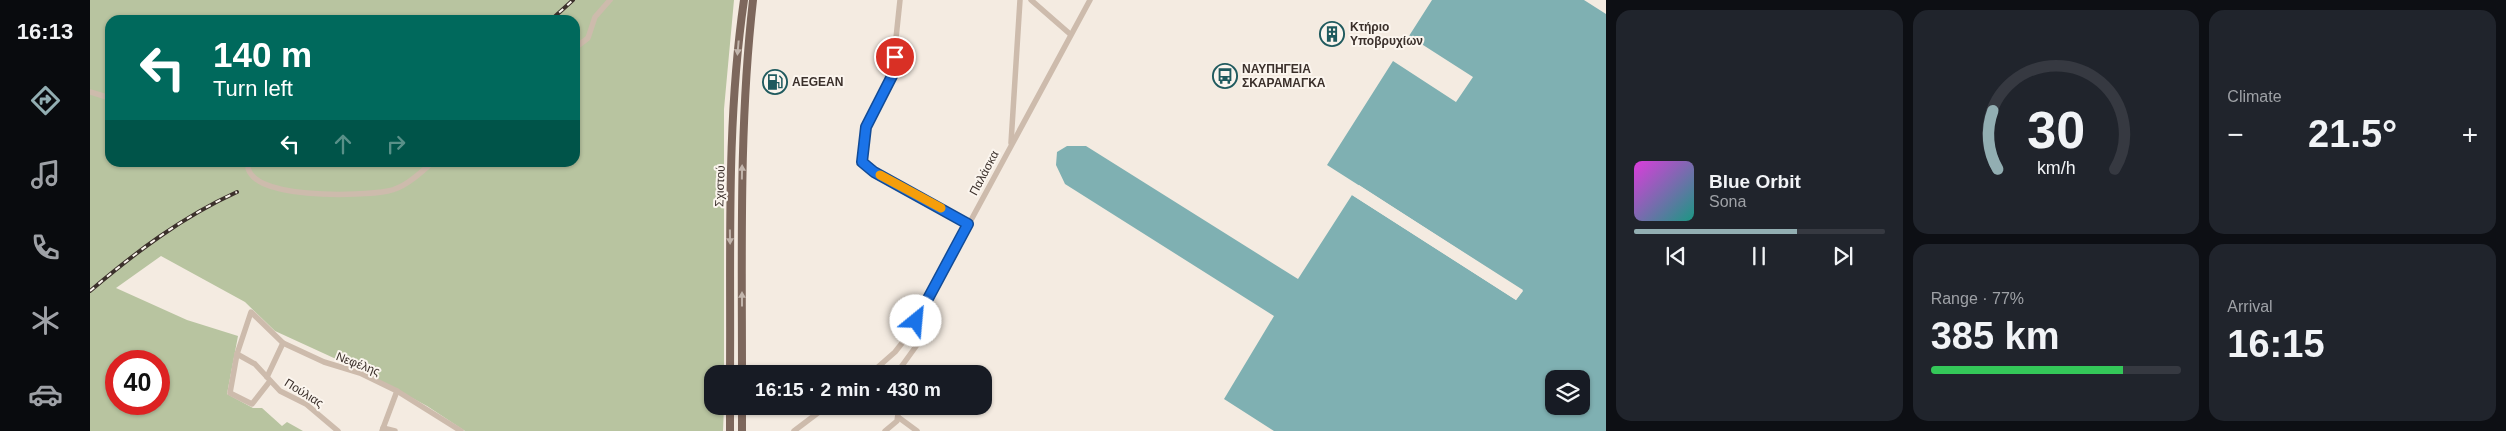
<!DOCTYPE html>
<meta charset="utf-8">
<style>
:root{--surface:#171b24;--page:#20242c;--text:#f1f3f6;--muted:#9ea1a6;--line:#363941;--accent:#92aeb2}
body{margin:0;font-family:Helvetica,sans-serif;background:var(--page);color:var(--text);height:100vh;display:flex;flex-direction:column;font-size:19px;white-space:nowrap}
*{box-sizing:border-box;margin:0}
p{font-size:16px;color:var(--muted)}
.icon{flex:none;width:28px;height:28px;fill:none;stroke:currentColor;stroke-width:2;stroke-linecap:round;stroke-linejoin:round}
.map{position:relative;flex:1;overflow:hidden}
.details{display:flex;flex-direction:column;gap:10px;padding:10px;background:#0d0f14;width:900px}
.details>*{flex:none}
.banner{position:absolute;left:15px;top:15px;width:475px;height:152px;border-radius:15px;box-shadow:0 1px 4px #0004;background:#00695c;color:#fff;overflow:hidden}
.tools{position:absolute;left:1455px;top:370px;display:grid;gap:10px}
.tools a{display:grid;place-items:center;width:45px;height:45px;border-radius:10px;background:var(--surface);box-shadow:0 1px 4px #0004;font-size:25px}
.speed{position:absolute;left:15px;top:350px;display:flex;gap:10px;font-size:25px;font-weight:700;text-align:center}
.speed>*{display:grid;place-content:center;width:65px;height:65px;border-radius:50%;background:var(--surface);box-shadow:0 1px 4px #0004;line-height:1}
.speed .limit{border:8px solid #d22;background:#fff;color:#111}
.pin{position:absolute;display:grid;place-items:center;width:42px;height:42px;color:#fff;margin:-21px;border:2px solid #fff;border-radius:50%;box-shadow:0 1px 5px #0007}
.me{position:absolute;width:55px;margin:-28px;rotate:28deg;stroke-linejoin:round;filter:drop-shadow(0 0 4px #0008)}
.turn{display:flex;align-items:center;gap:18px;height:105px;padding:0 25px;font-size:22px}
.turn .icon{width:65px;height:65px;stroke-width:2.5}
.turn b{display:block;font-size:35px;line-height:42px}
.lanes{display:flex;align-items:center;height:48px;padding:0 25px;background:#0003;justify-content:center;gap:25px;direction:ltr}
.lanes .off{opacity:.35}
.big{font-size:38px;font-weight:700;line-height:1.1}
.details .tile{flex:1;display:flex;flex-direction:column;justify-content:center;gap:8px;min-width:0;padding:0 18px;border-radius:15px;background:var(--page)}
.details .dial{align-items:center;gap:0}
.dial svg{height:130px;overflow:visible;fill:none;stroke:var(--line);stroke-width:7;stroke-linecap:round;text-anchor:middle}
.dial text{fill:var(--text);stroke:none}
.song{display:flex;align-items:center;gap:15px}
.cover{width:60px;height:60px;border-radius:8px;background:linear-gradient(135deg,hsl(300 70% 55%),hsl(170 70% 35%))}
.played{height:5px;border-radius:2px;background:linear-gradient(90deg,var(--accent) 65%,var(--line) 65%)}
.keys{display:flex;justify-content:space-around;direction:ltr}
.heat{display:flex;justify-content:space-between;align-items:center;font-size:28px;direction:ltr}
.charge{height:8px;border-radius:4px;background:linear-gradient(90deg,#34c759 77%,var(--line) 0)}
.details .tiles{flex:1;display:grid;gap:10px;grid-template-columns:repeat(3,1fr)}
.tile:first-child{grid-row:span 2}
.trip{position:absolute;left:614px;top:365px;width:288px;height:50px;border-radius:15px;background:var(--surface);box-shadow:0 1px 4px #0004;font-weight:700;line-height:50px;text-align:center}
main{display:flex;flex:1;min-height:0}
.tabs{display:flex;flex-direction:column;width:90px;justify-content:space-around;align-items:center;background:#090b0e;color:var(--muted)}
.tabs .icon{width:35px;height:35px}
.tabs .active{color:var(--accent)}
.tabs b{font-size:22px;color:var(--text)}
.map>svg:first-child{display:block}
.green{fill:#b8c4a0;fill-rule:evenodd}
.water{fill:#7fb0b2;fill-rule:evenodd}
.pier{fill:#f4ebe1}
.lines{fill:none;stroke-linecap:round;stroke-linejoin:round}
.minor{stroke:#cdbbac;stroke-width:5.5}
.major{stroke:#7d675c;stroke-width:8}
.rail-casing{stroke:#3b302b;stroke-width:4}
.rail{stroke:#fbf5ee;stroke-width:2;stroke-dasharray:5.5;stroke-linecap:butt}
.oneway{fill:#c2b5ac}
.route-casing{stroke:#114b97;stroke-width:12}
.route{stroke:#1a73e8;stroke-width:9}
.slow{stroke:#f59e0b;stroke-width:9}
.labels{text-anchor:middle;stroke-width:4;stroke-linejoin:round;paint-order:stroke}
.poi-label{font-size:12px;font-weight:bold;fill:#3b302b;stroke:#fbf5ee;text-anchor:start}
.street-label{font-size:12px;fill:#3b302b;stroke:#fbf5ee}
</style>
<main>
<nav class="tabs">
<b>16:13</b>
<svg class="icon active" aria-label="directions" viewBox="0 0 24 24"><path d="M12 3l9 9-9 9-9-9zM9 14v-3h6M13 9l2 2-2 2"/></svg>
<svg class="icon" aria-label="music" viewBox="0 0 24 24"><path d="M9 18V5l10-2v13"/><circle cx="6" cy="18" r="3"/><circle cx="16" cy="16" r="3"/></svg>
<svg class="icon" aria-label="phone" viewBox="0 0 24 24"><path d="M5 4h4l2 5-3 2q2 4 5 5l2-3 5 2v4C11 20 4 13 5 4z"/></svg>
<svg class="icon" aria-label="climate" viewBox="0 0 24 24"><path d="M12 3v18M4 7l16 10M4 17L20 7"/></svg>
<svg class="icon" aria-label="car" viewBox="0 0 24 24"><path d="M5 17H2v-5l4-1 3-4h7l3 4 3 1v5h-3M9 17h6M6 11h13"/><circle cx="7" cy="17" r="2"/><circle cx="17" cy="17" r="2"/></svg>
</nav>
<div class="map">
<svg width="1516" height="431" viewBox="0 0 1516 431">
<rect width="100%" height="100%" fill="#f4ebe1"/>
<!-- green -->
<path class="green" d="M0,0H644L634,109V374H622V406H634L633,431H375L337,406L270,370L185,331L155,302L71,256L26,288L97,320L148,336L137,394L163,408H172L192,426L197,422L213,431H0ZM20,20H485V162H20ZM26,361H69V404H26Z"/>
<!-- water -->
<path class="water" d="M1342,0H1494L1516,14V431H1184L1134,399L1184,316L975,184L966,165L967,152L977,146H996L1208,279L1262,195L1426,300L1433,290L1237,165L1303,61L1366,102L1383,77L1319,36ZM1464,379H1491V406H1464Z"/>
<!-- pier -->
<polygon class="pier" points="1269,185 1433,291 1426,300 1262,195 1263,193 1425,296 1429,291 1267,187"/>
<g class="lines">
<!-- minor -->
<g class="minor">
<polyline points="810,0 802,76 776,127 772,162 784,172 878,224"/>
<polyline points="941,0 980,34"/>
<polyline points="485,48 498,38 505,17 520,0"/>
<polyline points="0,92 20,98"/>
<polyline points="921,143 930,0"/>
<path d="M158,162C152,201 274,196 298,191C315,188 330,173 343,162"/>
<polyline points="147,354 165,364 190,391 216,404 248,431"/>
<polyline points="780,374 805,352 820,333 1000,0"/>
<polyline points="806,374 832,338 820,333"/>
<polyline points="177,377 193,343"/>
<polyline points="180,381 162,404 140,393 147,354 161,312 193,343 234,362 270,373 307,391 371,431"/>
<polyline points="808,417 827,431"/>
<polyline points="293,428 305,431"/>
<polyline points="292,431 307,391"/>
<polyline points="704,431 737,406"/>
<polyline points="795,431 807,421 809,406"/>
</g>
<!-- major -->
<g class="major">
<path d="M640,374C641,249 636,124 654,0"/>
<path d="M652,374C652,249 649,124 663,0"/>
<polyline points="640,406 640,431"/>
<polyline points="652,406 652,431"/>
</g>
<defs>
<g id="rail">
<polyline points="461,20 483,0"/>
<path d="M0,291C46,252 92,217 147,192"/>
</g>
</defs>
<!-- rail casing -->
<use href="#rail" class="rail-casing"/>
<!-- rail -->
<use href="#rail" class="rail"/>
</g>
<!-- one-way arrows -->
<defs><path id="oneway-solid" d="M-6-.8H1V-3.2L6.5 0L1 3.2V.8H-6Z" transform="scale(1.25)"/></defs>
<g class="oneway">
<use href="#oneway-solid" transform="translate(648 48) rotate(95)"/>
<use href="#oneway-solid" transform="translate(652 172) rotate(-89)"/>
<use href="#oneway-solid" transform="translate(640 237) rotate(89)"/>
<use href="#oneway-solid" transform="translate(652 299) rotate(-90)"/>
</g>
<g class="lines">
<defs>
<polyline id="route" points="805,57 802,76 776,127 772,162 784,172 878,224 826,321"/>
</defs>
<!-- route casing -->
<use href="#route" class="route-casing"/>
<!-- route -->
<use href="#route" class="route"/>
<!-- slow -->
<polyline class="slow" points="790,175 851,208"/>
</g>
<!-- icons -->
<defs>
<symbol id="building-ring" viewBox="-11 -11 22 22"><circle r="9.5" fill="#fbf5ee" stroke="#1f5a5e" stroke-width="1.5"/><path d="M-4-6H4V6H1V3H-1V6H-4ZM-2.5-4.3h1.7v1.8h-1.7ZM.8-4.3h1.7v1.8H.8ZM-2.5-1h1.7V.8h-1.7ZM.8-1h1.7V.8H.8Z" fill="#1f5a5e"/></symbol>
<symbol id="bus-ring" viewBox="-11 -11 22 22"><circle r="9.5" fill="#fbf5ee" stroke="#1f5a5e" stroke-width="1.5"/><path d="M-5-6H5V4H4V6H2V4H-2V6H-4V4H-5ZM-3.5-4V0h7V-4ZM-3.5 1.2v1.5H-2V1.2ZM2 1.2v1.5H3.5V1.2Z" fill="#1f5a5e"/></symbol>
<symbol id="fuel-ring" viewBox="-11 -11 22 22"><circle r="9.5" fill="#fbf5ee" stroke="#1f5a5e" stroke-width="1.5"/><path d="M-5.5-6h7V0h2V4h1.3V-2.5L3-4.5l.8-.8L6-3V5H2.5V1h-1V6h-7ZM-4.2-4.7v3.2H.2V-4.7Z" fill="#1f5a5e"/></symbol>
</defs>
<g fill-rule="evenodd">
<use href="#building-ring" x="1228" y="20" width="28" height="28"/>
<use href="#bus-ring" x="1121" y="62" width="28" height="28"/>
<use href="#fuel-ring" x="671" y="68" width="28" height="28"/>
</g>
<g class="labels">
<!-- poi labels -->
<g class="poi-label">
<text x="1260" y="31">Κτήριο<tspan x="1260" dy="14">Υποβρυχίων</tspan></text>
<text x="1152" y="73">ΝΑΥΠΗΓΕΙΑ<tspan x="1152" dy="14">ΣΚΑΡΑΜΑΓΚΑ</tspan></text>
<text x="702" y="86">AEGEAN</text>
</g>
<!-- street labels -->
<g class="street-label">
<text transform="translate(894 173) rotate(-62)" y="4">Παλάσκα</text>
<text transform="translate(630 186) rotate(-88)" y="4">Σχιστού</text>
<text transform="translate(268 364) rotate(21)" y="4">Νεφέλης</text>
<text transform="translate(214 393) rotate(32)" y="4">Πούλιας</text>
</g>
</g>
</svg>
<div class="tools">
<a><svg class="icon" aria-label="layers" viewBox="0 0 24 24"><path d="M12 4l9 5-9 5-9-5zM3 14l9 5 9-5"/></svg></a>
</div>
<div class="speed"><div class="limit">40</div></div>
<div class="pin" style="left:805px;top:57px;background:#d93025"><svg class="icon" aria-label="arrive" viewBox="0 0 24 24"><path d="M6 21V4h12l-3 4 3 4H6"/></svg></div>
<svg class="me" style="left:826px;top:321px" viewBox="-20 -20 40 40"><circle r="19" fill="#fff"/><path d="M0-13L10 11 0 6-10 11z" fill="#1a73e8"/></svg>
<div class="trip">16:15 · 2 min · 430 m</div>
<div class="banner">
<div class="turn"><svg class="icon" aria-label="left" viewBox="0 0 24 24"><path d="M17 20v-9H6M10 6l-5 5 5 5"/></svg><div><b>140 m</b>Turn left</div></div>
<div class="lanes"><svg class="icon" aria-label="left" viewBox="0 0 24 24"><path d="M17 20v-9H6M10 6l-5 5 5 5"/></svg><svg class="icon off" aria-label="ahead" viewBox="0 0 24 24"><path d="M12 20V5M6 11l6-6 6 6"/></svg><svg class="icon off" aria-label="right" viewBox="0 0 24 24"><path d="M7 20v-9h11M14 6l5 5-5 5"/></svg></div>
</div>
</div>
<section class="details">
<div class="tiles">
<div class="tile">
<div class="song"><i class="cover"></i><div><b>Blue Orbit</b><p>Sona</p></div></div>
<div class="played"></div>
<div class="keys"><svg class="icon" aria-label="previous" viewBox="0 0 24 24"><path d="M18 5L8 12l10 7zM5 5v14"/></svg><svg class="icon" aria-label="pause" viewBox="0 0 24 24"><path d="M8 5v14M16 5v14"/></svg><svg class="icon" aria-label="next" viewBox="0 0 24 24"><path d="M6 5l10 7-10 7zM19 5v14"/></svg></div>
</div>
<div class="tile dial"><svg viewBox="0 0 100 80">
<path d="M14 69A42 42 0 1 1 86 69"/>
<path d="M14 69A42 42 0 0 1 11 33" stroke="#92aeb2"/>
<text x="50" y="56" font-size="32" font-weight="700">30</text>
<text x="50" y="72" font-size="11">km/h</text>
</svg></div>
<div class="tile"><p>Climate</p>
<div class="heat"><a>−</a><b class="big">21.5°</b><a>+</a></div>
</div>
<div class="tile"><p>Range · 77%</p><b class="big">385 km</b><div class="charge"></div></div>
<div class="tile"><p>Arrival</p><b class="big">16:15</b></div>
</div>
</section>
</main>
